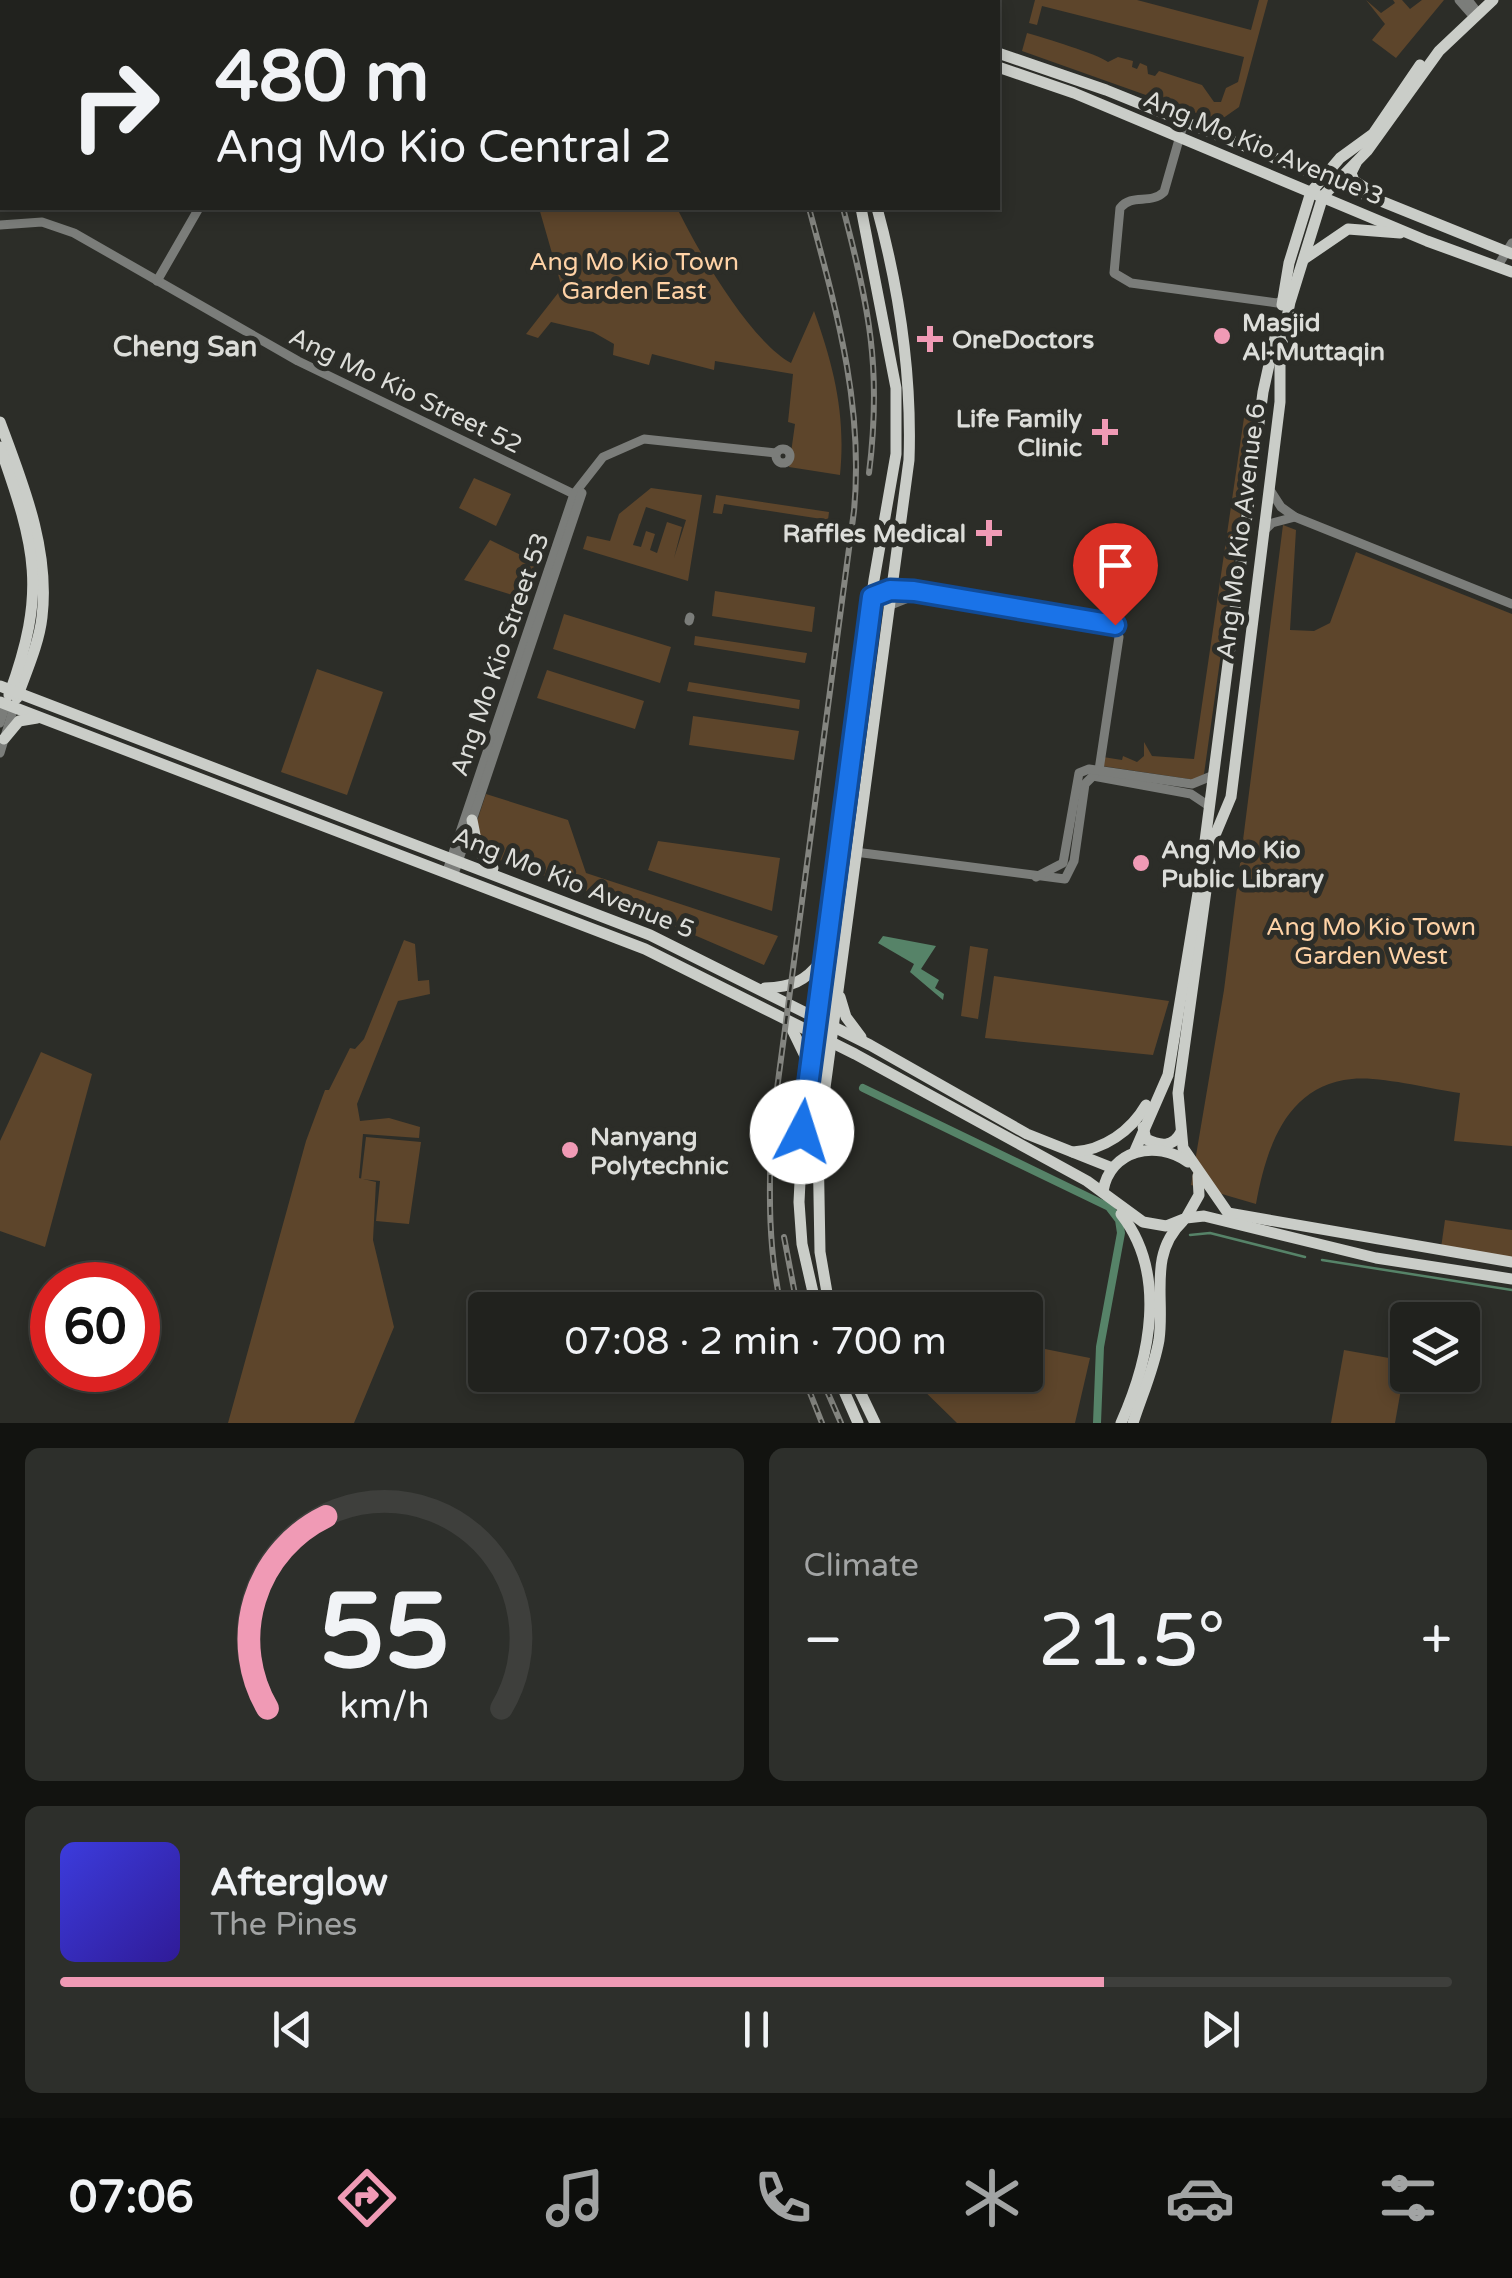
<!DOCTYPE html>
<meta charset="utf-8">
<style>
:root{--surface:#21221e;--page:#2d2f2b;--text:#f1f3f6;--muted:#a2a4a4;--line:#3e3f3c;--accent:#f09ab5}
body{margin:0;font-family:"Varela Round",sans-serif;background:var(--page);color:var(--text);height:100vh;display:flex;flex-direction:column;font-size:38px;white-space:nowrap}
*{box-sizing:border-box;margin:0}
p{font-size:32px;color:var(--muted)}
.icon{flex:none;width:55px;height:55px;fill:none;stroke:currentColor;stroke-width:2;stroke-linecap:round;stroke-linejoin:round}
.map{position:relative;height:1423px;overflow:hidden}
.details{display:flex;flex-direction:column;gap:25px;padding:25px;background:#121310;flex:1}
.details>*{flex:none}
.top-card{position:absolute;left:0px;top:0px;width:1000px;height:210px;box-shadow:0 5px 15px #0003,0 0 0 2px var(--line);background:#21221e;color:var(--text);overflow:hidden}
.fabs{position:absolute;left:1390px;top:1302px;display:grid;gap:20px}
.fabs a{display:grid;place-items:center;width:90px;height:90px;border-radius:10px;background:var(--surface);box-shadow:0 5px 15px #0003,0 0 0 2px var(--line);font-size:50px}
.speed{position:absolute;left:30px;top:1262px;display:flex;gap:20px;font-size:50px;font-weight:700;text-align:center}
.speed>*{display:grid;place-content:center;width:130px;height:130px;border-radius:50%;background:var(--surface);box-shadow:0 5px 15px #0003,0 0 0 2px var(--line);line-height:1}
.speed .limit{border:15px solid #d22;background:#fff;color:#111}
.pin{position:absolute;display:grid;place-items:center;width:85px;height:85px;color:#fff;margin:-102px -42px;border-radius:50% 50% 50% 0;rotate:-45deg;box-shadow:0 0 10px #0007}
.pin .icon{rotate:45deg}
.me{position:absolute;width:110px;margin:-55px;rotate:5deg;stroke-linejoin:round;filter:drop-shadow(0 0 8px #0008)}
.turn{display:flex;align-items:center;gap:35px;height:210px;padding:0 50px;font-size:45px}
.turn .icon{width:130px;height:130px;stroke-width:2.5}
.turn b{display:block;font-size:70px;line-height:85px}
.big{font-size:75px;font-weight:600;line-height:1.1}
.details .widget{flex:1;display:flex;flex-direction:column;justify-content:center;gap:15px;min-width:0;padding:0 35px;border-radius:15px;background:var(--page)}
.details .dial{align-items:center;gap:0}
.dial svg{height:260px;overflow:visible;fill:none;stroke:var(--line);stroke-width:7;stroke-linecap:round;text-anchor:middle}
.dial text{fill:var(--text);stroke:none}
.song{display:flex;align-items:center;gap:30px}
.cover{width:120px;height:120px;border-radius:15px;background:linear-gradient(135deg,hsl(240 70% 55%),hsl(250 70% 35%))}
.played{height:10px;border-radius:5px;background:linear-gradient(90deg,var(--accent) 75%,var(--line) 75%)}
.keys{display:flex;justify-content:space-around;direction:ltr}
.heat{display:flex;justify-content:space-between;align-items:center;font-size:55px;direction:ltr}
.details .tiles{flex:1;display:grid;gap:25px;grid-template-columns:1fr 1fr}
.widget:last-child{grid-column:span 2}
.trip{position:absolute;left:468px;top:1292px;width:575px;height:100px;border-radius:10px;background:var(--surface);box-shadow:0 5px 15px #0003,0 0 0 2px var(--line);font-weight:600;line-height:100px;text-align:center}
.dock{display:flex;height:160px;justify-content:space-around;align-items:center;background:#0d0e0c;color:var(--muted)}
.dock .icon{width:70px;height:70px}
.dock .on{color:var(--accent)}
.dock b{font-size:45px;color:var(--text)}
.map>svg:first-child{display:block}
.green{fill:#5d452b;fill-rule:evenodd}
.water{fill:#568368}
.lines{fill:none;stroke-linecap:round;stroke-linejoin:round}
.stream{stroke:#568368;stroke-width:2.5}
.canal{stroke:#568368;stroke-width:8}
.minor{stroke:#7b7d7a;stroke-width:9}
.major{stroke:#cacdc8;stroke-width:11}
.rail-casing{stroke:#848580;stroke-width:6}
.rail{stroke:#2c2d28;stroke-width:2.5;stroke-dasharray:8;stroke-linecap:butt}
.route-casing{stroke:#114b97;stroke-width:25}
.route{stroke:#1a73e8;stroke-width:18}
.poi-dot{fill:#f09ab5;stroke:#2c2d28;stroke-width:4}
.labels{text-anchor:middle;stroke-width:10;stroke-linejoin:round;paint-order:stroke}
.street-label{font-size:25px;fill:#dcddd9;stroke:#2c2d28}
.park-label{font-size:25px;fill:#fed2a6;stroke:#2c2d28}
.poi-label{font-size:25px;font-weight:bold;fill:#dcddd9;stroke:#2c2d28;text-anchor:start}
.neighbourhood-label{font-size:28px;font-weight:bold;fill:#dcddd9;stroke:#2c2d28}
</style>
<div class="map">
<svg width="1512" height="1423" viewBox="0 0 1512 1423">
<rect width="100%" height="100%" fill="#2c2d28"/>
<!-- green -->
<g class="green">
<path d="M1035,0H1137L1251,30L1259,0H1268L1239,107L1219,121L1022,51L1027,33C1044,38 1098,54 1108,62L1118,57L1133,61L1132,67L1137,69L1140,63L1147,66L1148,74L1155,76L1159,71L1202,85L1214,102H1221L1226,88L1238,82L1244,57L1042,6L1037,25L1029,23Z"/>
<polygon points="1366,0 1381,13 1395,3 1393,0 1402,0 1410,9 1422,0 1444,0 1396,58 1372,40 1385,24"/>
<path d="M539,208H677C698,251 750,341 791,363L814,311C834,367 846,415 840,475L789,467L795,424L788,422L793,374L715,361L714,370L652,354L649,365L613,355L614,344L593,332L551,322L538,338L526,334L562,288Z"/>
<polygon points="1246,404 1256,405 1204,774 1196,780 1102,766 1103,757 1122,760 1123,756 1137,762 1144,756 1144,742 1152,756 1194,759"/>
<polygon points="474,478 511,494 496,526 459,508"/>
<path d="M651,488L702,495L688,581L583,549L587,536L610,541L619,514ZM646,507L686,520L674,558L682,527L667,522L657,553L650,550L655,534L646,531L641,547L633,545Z"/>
<polygon points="716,495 829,512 828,520 724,504 722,514 713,513"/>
<path d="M1283,525L1296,530L1290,630L1314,631L1330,623L1356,552L1512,614V1146L1454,1141L1460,1093C1429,1089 1381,1076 1352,1079C1286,1085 1266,1149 1256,1204L1191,1185L1224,990Z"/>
<polygon points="490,540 527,558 535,552 540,554 525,599 464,580"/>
<polygon points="715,591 815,607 812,632 712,616"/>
<polygon points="564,614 671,647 660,683 553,649"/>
<polygon points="695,636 807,653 805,663 694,645"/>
<polygon points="317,669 383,692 347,795 281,772"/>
<polygon points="547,670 644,701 635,729 537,698"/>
<polygon points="689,682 800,700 799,709 687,691"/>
<polygon points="693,716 799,731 794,760 689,745"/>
<polygon points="486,794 568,820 586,873 778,936 764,965 629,907 483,854 477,821"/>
<polygon points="658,841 780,858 772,911 648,870"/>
<polygon points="404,940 415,944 418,981 429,980 430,994 398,1001 357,1104 360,1121 389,1118 420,1127 419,1138 363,1134 359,1178 376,1182 373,1240 394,1327 354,1423 228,1423 306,1141 325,1090 329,1090 350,1048 355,1049 364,1039"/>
<polygon points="970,946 988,949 978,1019 961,1016"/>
<polygon points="994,976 1169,1001 1153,1055 985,1038"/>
<polygon points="41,1052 92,1074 45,1247 0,1231 0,1141"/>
<polygon points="366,1137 421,1142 409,1224 376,1221 380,1181 361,1179"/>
<polygon points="1445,1220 1512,1230 1512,1258 1441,1248"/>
<polygon points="1030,1346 1090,1358 1075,1423 957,1423 913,1380 931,1375 1025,1375 1025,1348"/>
<polygon points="1344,1350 1406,1361 1395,1423 1331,1423"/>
</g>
<!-- water -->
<polygon class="water" points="883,936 936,946 921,969 939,980 935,988 944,994 943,1000 910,972 914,964 878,943"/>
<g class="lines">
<!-- stream -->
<g class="stream">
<polyline points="1190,1235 1210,1233 1305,1257"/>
<polyline points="1322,1260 1512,1290"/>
<polyline points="1114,1264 1117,1260"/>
</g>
<!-- canal -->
<polyline class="canal" points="863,1088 1109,1207 1119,1220 1121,1233 1100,1347 1097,1423"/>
<!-- minor -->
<g class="minor">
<polyline points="1459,0 1474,17"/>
<polyline points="1468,0 1478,13"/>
<path d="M1184,122L1164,192C1150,205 1132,193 1120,208L1114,273L1131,283L1277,303L1283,300"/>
<polyline points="0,225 42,222 74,233 298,361 580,497"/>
<polyline points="1497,267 1512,243"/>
<polyline points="157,281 199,208"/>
<circle cx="783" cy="456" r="7"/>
<polyline points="1270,490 1281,507 1295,517 1512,604"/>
<polyline points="1263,532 1272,523 1295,517"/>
<polyline points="872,597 891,590 918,592"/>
<polyline points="689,621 690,617"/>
<polyline points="0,723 6,704"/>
<polyline points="0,753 14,707"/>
<polyline points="1093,776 1191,794 1209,806"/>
<polyline points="855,852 1065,879 1074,861 1085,784 1099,770 1119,637 1115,625 1107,622 913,596 888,606"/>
<polyline points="447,871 574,494 603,457 644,439 776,453"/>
<polyline points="454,874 582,493"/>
<polyline points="1036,877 1063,863 1079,773 1089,769 1192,784 1214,775"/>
</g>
<!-- major -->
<g class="major">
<polyline points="261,0 265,2"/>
<polyline points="298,0 306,2"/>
<polyline points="806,0 806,2"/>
<polyline points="822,0 823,2"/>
<polyline points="1493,0 1439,51 1367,151 1323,196 1290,302 1280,352 1280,402 1231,797 1213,840 1178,1093 1183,1148 1228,1213 1512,1262"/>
<polyline points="998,53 1106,90 1512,254"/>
<polyline points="998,67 1074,93 1427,241 1512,272"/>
<polyline points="1356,163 1351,173 1354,181 1372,192"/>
<polyline points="1304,259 1348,229 1400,233"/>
<polyline points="1282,305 1289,263 1311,192 1340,158 1373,134 1420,65"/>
<path d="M0,422C23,484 50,549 42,617C39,644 26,672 17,698"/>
<path d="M0,447C36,549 47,591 9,695"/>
<polyline points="0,686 650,935 870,1045 1027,1134 1110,1167"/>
<polyline points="0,702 645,949 855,1054 1087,1181 1143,1222 1166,1226 1186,1218 1199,1195 1198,1176"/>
<polyline points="4,739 19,721 37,718"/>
<polyline points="472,820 478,850 493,868"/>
<polyline points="1204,849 1263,392 1276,333"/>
<path d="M765,988C791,987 805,982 821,961"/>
<polyline points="840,997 846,1017 861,1037"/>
<polyline points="789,1023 807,1060"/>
<path d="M1143,1127L1146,1139C1160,1146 1173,1148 1181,1132"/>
<path d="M1073,1152C1104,1150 1131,1131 1146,1105"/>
<polyline points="1134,1153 1168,1075 1199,887"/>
<path d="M1103,1191C1110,1150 1156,1139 1188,1162"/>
<path d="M1121,1214C1168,1274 1150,1358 1121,1423"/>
<polyline points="1186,1218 1204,1216 1376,1258 1512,1279"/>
<polyline points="817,1310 802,1244 799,1202 804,1101 874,580 896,454 896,388 861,208"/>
<path d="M830,1310L820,1252L818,1140L909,460C912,375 899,289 877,208"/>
<polyline points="837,1375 858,1423"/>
<polyline points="852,1375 875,1423"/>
<path d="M1133,1423C1142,1395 1154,1369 1159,1340C1165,1298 1148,1254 1183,1221"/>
</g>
<defs>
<g id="rail">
<polyline points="762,0 762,2"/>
<polyline points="788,0 789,2"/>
<path d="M843,208C869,307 882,369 869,473"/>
<polyline points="784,1237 798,1310"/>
<path d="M782,1310C768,1252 769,1193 771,1134L854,511C864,405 836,309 809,208"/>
<polyline points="803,1375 822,1423"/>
<polyline points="820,1375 841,1423"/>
</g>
</defs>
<!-- rail casing -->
<use href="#rail" class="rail-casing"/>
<!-- rail -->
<use href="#rail" class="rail"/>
</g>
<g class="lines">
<defs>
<polyline id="route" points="802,1132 872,597 890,590 914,591 1115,625"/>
</defs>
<!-- route casing -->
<use href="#route" class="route-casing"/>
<!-- route -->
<use href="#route" class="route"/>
</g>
<!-- markers -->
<g class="poi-dot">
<circle cx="1222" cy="336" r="10"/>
<path d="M925 324h10v10h10v10h-10v10h-10v-10h-10v-10h10z"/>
<path d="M1100 417h10v10h10v10h-10v10h-10v-10h-10v-10h10z"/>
<path d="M984 518h10v10h10v10h-10v10h-10v-10h-10v-10h10z"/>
<circle cx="1141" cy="863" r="10"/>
<circle cx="570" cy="1150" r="10"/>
</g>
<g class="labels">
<!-- street labels -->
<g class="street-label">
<text transform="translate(1264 147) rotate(23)" y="9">Ang Mo Kio Avenue 3</text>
<text transform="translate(406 390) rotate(26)" y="9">Ang Mo Kio Street 52</text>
<text transform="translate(1240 531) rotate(-83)" y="9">Ang Mo Kio Avenue 6</text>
<text transform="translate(499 654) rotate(-71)" y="9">Ang Mo Kio Street 53</text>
<text transform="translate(574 882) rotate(22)" y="9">Ang Mo Kio Avenue 5</text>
</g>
<!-- park labels -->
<g class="park-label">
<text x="634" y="270">Ang Mo Kio Town<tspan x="634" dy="29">Garden East</tspan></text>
<text x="1371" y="935">Ang Mo Kio Town<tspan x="1371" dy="29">Garden West</tspan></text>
</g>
<!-- poi labels -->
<g class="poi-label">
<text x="1242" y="331">Masjid<tspan x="1242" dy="29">Al-Muttaqin</tspan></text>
<text x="952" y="348">OneDoctors</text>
<text x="1082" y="427" text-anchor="end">Life Family<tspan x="1082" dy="29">Clinic</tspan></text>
<text x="966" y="542" text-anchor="end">Raffles Medical</text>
<text x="1161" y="858">Ang Mo Kio<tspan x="1161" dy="29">Public Library</tspan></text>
<text x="590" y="1145">Nanyang<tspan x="590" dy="29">Polytechnic</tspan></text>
</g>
<!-- neighbourhood labels -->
<g class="neighbourhood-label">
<text x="185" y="356">Cheng San</text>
</g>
</g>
</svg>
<div class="fabs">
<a><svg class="icon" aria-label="layers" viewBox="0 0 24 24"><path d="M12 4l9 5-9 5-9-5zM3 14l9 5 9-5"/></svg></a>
</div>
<div class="speed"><div class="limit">60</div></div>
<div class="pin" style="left:1115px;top:625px;background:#d93025"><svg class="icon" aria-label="arrive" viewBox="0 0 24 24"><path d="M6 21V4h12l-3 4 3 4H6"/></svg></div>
<svg class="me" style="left:802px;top:1132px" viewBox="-20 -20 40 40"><circle r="19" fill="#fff"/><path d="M0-13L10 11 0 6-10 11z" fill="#1a73e8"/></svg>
<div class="trip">07:08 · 2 min · 700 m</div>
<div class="top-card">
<div class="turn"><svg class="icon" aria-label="right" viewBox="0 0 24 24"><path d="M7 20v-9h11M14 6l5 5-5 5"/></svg><div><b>480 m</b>Ang Mo Kio Central 2</div></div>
</div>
</div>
<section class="details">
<div class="tiles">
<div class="widget dial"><svg viewBox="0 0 100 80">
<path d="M14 69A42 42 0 1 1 86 69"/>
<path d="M14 69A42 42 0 0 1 32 10" stroke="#f09ab5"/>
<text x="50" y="56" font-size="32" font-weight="700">55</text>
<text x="50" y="72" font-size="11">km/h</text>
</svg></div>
<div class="widget"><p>Climate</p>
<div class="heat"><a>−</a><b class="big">21.5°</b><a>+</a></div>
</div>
<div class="widget">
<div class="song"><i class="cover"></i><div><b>Afterglow</b><p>The Pines</p></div></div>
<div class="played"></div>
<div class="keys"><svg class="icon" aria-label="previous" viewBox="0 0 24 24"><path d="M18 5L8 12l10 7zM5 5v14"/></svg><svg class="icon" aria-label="pause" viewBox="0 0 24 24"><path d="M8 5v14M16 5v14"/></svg><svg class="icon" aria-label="next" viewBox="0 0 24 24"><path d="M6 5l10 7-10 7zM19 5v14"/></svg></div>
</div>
</div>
</section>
<nav class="dock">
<b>07:06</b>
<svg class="icon on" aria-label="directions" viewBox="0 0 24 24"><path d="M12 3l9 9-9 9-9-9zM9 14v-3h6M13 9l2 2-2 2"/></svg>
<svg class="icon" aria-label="music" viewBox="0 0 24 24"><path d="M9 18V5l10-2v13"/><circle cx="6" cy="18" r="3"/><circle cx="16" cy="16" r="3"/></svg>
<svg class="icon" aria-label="phone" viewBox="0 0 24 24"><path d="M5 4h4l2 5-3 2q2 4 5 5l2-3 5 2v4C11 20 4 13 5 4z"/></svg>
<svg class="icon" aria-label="climate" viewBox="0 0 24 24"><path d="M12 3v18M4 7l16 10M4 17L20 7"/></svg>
<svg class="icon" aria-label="car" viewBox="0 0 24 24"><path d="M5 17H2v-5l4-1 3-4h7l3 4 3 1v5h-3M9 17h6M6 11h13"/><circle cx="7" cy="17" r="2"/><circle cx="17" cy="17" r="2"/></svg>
<svg class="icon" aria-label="filters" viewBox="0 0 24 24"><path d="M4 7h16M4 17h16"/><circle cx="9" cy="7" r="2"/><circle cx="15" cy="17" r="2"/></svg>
</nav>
